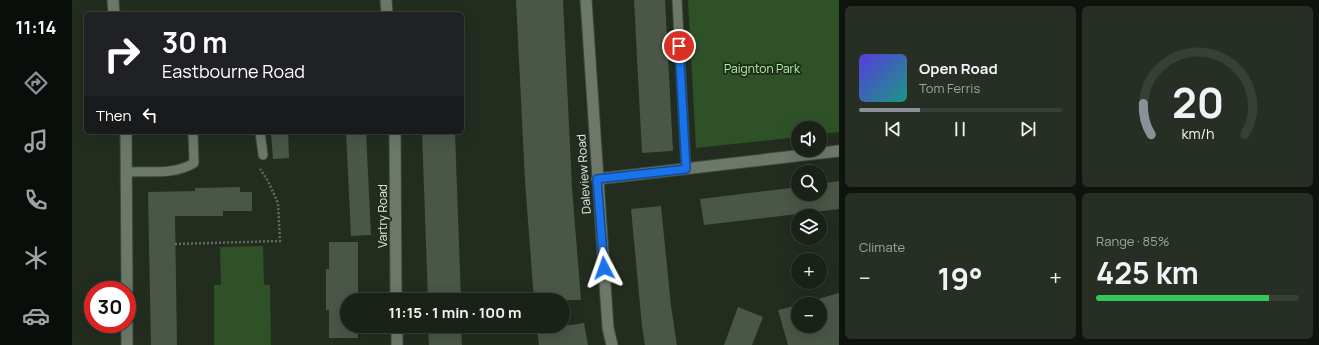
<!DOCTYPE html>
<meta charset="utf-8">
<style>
:root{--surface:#1a2218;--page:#272f25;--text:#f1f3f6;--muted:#9fa4a2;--line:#383f37;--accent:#8c9099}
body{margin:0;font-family:Manrope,sans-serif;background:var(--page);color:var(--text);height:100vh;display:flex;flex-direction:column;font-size:15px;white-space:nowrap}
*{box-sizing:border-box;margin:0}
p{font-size:13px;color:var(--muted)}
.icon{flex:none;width:22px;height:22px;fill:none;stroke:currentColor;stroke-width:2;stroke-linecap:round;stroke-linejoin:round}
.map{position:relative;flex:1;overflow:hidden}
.details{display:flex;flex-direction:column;gap:6px;padding:6px;background:#0e130d;width:480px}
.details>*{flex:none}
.banner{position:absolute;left:12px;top:12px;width:380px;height:122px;border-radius:6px;box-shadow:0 4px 16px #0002,0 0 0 1px var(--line);background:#202124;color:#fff;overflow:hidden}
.tools{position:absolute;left:719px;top:121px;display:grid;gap:8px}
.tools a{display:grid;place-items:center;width:36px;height:36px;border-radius:50%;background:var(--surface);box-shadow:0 4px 16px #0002,0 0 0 1px var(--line);font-size:20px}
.speed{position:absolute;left:12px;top:281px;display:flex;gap:8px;font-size:20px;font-weight:700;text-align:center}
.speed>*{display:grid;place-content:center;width:52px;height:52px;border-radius:50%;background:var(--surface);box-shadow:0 4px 16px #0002,0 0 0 1px var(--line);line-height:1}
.speed .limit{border:6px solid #d22;background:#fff;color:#111}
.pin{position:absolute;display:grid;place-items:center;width:34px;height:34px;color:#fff;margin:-17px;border:2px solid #fff;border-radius:50%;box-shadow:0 1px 4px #0007}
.me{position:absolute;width:44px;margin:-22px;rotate:356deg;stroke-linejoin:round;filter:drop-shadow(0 0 3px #0008)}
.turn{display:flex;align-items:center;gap:14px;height:84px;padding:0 12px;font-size:18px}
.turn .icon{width:52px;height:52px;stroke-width:2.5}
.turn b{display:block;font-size:28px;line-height:34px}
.then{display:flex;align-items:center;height:38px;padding:0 12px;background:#0003;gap:8px;font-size:15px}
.big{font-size:30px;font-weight:700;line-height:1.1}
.details .tile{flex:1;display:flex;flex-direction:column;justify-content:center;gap:6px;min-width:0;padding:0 14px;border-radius:6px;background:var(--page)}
.details .dial{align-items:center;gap:0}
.dial svg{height:104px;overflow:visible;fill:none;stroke:var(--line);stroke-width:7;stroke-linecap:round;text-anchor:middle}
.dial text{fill:var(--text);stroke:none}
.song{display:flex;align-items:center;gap:12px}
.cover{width:48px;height:48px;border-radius:6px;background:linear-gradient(135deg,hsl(250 70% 55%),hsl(170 70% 35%))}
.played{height:4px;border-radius:2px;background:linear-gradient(90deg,var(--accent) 30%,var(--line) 30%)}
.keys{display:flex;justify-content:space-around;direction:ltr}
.heat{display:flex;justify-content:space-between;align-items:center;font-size:22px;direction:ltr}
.charge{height:6px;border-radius:3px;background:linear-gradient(90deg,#34c759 85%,var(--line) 0)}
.details .tiles{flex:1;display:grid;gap:6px;grid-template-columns:repeat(2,1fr)}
.trip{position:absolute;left:268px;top:293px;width:230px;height:40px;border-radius:20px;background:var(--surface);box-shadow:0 4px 16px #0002,0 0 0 1px var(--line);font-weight:700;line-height:40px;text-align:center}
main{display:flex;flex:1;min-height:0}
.menu{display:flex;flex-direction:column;width:72px;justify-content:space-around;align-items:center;background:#0a0e0a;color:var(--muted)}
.menu .icon{width:28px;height:28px}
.menu .active{color:var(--accent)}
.menu b{font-size:18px;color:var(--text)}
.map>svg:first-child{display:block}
.green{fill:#2f5127}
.building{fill:#4a5647}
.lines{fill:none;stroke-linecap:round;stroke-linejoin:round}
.service-casing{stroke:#3e483d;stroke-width:11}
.minor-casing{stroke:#3e483d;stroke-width:13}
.path{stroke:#616b60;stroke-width:2.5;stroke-dasharray:2 2;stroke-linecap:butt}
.service{stroke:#6c796a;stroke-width:9}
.minor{stroke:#6c796a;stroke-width:11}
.route-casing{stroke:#114b97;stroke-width:10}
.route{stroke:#1a73e8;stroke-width:7}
.labels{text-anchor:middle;stroke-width:4;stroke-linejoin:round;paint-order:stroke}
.park-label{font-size:12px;fill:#a7f795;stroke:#222d20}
.street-label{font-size:12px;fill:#e1e9e0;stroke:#222d20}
</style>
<main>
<nav class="menu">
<b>11:14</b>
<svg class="icon active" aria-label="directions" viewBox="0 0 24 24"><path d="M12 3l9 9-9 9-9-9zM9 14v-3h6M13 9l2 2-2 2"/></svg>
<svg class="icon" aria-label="music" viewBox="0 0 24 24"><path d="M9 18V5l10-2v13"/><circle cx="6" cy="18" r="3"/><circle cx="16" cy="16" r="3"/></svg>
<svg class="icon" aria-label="phone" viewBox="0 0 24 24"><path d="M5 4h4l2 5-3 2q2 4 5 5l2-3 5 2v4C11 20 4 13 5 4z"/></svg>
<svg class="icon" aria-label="climate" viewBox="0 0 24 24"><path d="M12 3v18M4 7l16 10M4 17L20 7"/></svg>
<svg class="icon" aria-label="car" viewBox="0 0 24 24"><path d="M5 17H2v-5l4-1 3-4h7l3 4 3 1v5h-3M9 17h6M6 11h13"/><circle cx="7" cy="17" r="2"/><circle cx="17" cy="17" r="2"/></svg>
</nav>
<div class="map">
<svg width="767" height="345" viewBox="0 0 767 345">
<rect width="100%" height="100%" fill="#222d20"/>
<!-- green -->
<g class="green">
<polygon points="616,0 767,0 767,132 748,134 748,128 726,128 726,137 624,148"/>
<polygon points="191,246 192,285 198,285 199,345 142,345 142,285 149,285 148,247"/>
</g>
<!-- building -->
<g class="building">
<polygon points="444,0 491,0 500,188 509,300 462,300 453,181"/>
<polygon points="562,0 593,0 601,151 570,153"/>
<polygon points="199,132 216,132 217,158 201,159"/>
<polygon points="274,132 294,132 299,235 279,236"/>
<polygon points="350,132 383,132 389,300 356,300"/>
<polygon points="767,181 767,209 632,225 628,199 726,187 726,194 748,194 748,184"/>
<polygon points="168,187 168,192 180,192 180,211 151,211 151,216 103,216 105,345 79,345 76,192 123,191 123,188"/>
<polygon points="589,206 599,306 605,345 573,345 570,326 559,209"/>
<polygon points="257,242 286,242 286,300 275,300 275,326 286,326 286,338 257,338 257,310 254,310 254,269 257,269"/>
<polygon points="767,293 767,345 716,345 706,310 726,305 726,326 748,326 748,304 728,304"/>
<polygon points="666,307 691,317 680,345 652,345"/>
<polygon points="512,323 516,345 467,345 465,330"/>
<polygon points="356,326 389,326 390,345 357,345"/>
</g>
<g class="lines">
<defs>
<g id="service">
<polyline points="605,0 614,169"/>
<polyline points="188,132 191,155"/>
<path d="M55,172C77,171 103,175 122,163L121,132"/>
</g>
<g id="minor">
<polyline points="41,0 42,14"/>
<polyline points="314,0 315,14"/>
<polyline points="514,0 536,328 540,345"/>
<polyline points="54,132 55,290"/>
<polyline points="323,132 324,300"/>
<polyline points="525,179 767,151"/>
<polyline points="55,324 55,345"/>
<polyline points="325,326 325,345"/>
</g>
</defs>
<!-- service casing -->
<use href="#service" class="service-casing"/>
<!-- minor casing -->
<use href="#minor" class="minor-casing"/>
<!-- path -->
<polyline class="path" points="103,244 208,241 206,203 196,181 188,169"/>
<!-- service -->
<use href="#service" class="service"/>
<!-- minor -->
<use href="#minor" class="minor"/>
</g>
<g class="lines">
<defs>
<polyline id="route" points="532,268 525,179 614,169 607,46"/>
</defs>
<!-- route casing -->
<use href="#route" class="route-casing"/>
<!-- route -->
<use href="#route" class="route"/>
</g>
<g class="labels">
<!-- park labels -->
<g class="park-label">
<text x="690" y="73">Paignton Park</text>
</g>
<!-- street labels -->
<g class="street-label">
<text transform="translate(512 174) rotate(-94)" y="4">Daleview Road</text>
<text transform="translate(311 216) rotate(-90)" y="4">Vartry Road</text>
</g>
</g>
</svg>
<div class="tools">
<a><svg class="icon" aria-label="sound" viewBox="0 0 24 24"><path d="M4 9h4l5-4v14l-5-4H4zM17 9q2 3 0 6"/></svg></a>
<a><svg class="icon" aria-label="search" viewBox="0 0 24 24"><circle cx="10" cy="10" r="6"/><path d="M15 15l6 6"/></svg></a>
<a><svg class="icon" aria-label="layers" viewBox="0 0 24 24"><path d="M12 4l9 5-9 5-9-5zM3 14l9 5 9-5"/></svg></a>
<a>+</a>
<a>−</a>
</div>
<div class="speed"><div class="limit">30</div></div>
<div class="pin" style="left:607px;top:46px;background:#d93025"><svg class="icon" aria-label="arrive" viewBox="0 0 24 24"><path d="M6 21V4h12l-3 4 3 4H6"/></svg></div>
<svg class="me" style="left:532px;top:268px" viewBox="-20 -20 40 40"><path d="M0-17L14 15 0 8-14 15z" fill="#1a73e8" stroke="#fff" stroke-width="4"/></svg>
<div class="trip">11:15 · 1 min · 100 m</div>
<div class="banner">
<div class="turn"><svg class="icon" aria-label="right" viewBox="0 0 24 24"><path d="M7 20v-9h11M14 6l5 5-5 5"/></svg><div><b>30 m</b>Eastbourne Road</div></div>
<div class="then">Then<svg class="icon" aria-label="left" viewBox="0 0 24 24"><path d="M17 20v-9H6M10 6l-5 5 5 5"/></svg></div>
</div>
</div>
<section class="details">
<div class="tiles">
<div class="tile">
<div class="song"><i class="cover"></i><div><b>Open Road</b><p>Tom Ferris</p></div></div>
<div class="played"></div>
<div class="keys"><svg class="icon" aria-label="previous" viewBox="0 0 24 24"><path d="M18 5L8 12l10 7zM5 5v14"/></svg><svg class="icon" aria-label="pause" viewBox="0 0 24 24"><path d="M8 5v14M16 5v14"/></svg><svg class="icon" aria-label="next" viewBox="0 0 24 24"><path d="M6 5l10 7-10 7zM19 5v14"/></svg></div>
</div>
<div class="tile dial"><svg viewBox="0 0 100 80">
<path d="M14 69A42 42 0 1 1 86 69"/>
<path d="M14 69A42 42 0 0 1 8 45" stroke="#8c9099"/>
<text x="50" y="56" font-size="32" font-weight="700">20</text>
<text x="50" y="72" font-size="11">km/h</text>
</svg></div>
<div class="tile"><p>Climate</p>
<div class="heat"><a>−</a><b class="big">19°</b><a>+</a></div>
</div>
<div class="tile"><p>Range · 85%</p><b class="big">425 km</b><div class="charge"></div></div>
</div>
</section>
</main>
